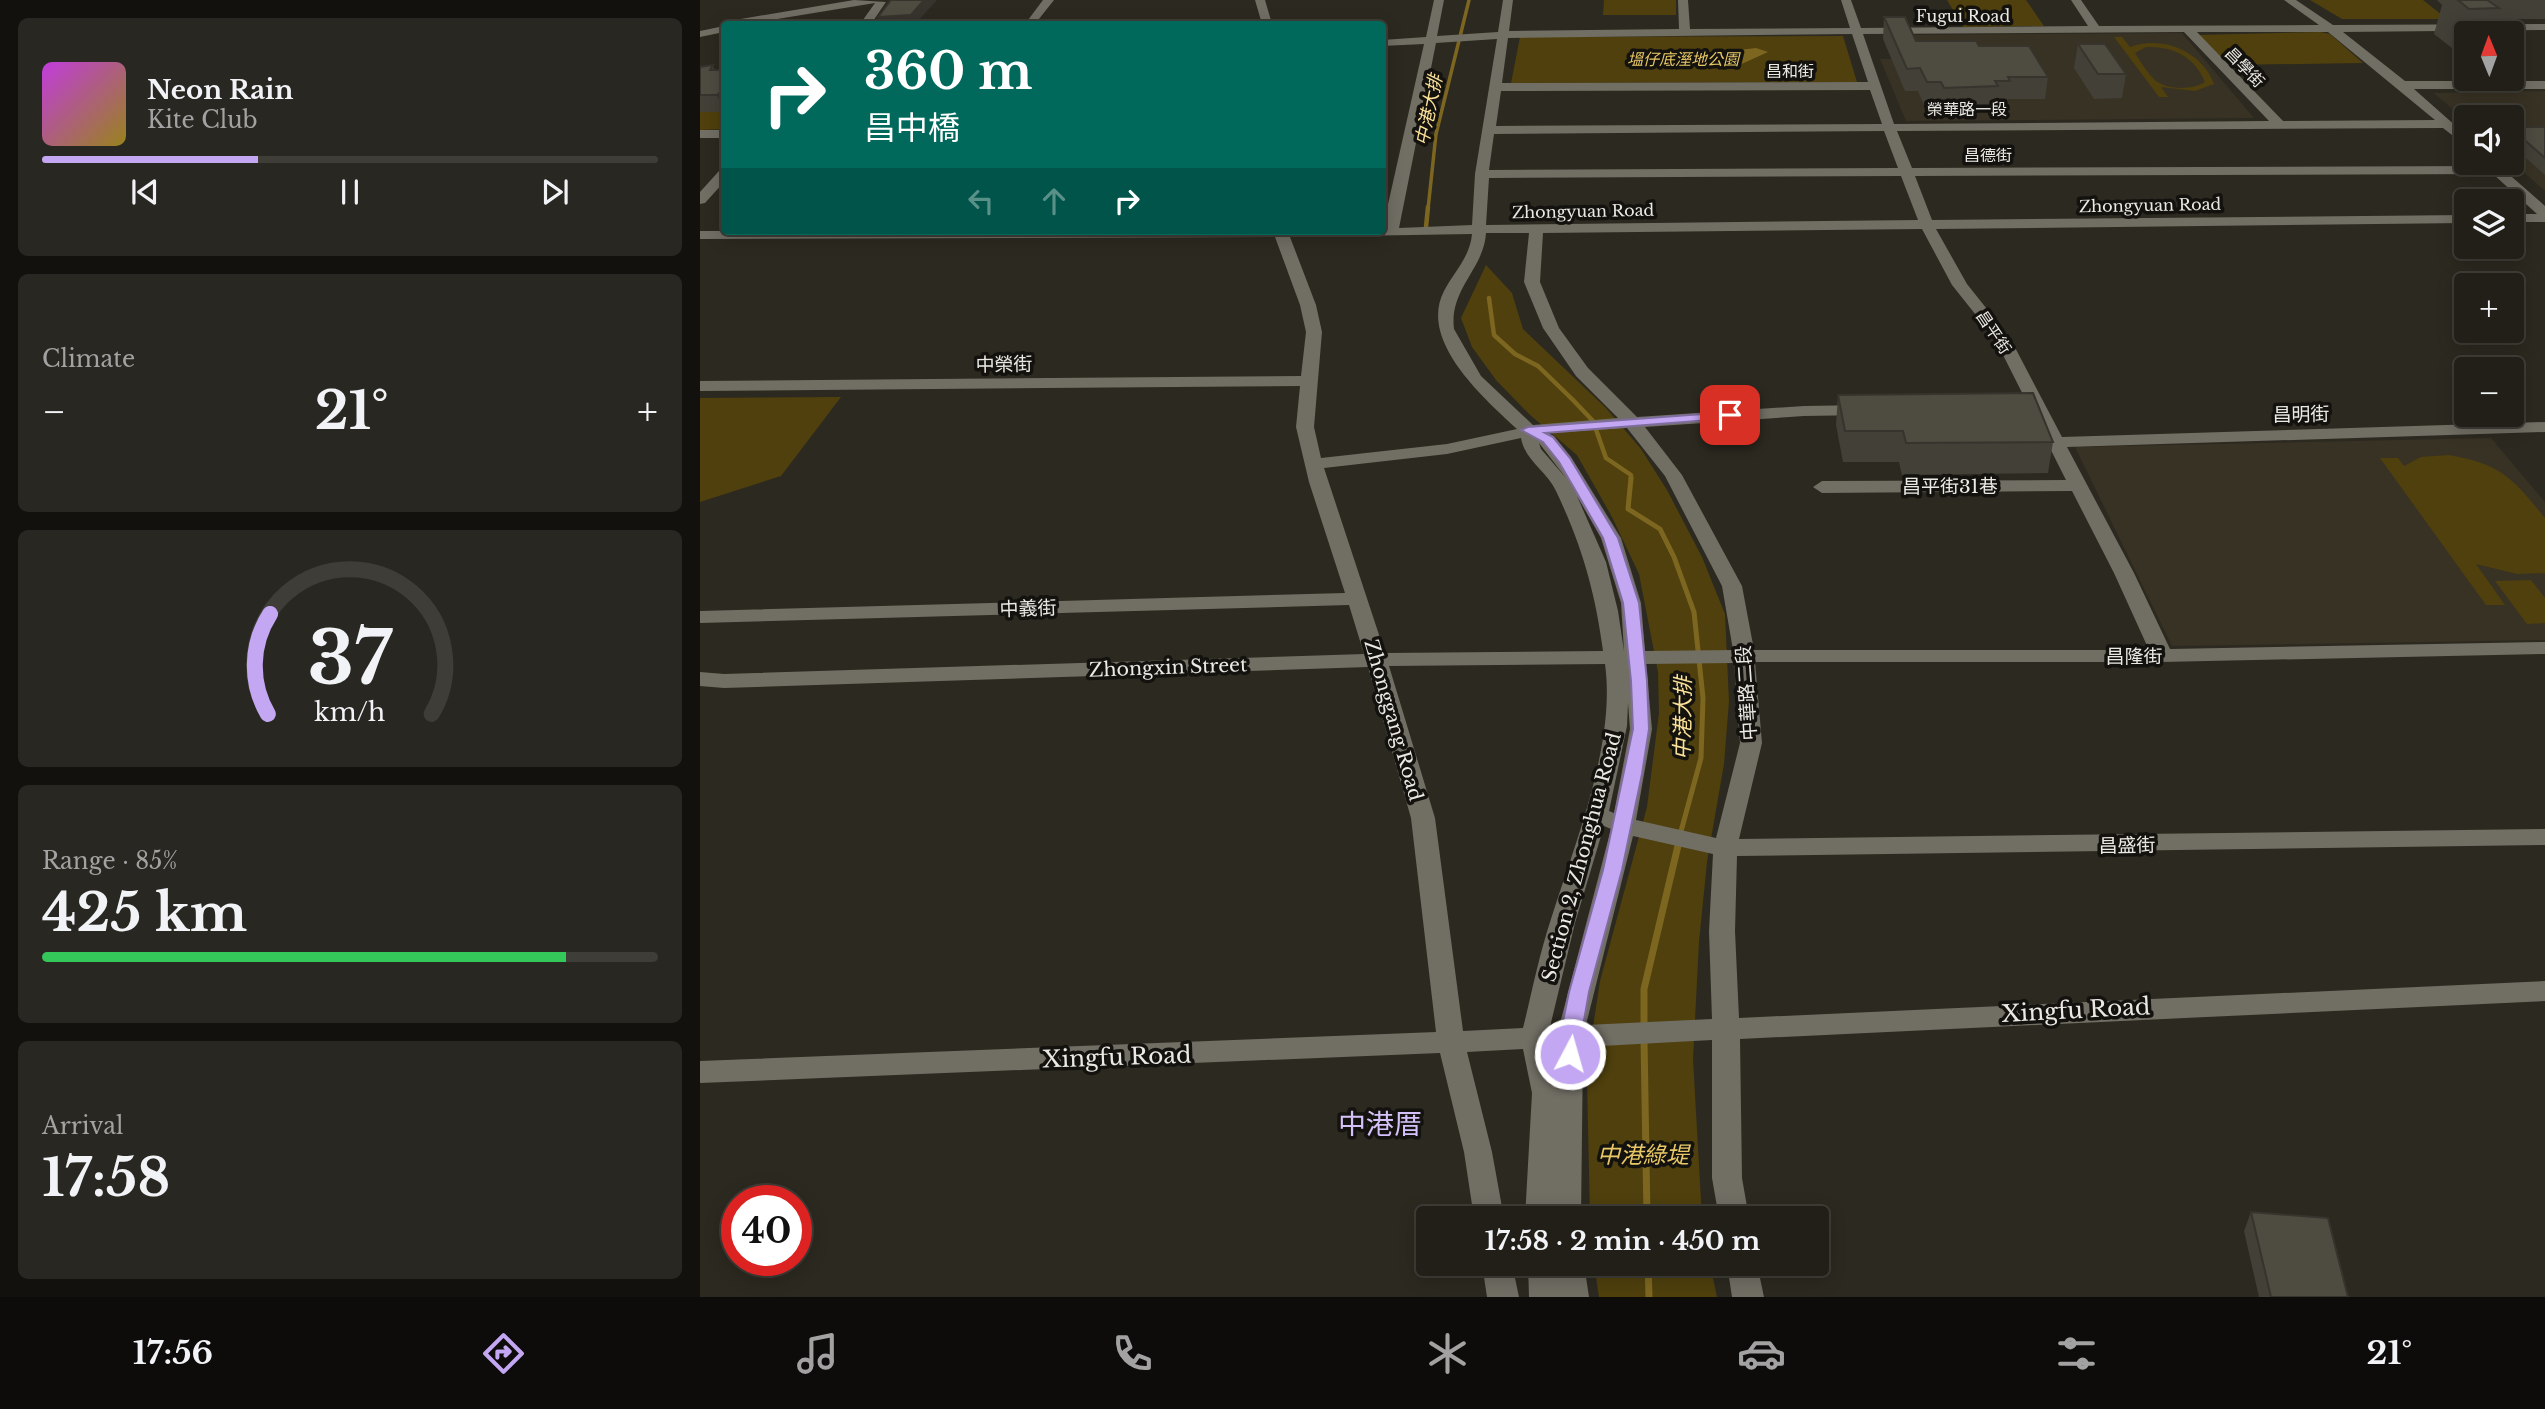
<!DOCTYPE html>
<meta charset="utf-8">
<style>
:root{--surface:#211f18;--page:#292721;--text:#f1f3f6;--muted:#a2a2a2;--line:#3e3d37;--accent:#c3a7f2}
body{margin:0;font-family:"Libre Baskerville","Noto Sans TC",serif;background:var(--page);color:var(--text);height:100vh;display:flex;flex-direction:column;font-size:26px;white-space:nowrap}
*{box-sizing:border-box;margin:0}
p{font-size:23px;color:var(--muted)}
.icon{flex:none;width:38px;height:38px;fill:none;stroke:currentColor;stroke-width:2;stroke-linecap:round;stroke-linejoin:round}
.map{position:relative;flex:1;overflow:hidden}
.side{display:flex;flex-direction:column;gap:18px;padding:18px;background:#12110d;width:700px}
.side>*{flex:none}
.guide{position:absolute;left:21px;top:21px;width:665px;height:214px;border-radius:7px;box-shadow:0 4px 18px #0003,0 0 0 2px var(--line);background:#00695c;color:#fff;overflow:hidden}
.needle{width:46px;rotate:359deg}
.controls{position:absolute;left:1754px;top:21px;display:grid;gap:14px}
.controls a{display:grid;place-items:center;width:70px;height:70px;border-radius:7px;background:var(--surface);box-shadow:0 4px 18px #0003,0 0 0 2px var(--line);font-size:35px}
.speed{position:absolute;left:21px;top:1185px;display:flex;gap:14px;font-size:35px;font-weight:700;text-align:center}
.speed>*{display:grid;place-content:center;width:91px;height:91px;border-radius:50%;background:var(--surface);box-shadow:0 4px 18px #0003,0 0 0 2px var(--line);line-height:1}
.speed .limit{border:10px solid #d22;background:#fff;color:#111}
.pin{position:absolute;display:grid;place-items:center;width:60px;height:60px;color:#fff;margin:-30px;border-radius:14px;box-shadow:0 4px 10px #0006}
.me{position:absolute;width:77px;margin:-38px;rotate:6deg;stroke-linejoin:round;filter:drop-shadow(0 0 5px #0008)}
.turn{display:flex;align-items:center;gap:24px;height:147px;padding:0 28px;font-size:32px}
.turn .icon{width:91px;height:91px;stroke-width:2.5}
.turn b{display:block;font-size:49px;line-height:60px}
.lanes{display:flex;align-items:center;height:66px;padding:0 28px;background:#0003;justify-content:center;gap:35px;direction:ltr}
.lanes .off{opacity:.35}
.big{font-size:52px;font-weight:800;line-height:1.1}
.side .tile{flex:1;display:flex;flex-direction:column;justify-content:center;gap:10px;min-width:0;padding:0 24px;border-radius:10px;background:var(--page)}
.side .dial{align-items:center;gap:0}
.dial svg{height:182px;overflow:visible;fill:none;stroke:var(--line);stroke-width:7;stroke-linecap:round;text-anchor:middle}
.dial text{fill:var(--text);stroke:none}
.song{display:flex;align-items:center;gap:21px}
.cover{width:84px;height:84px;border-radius:10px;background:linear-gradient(135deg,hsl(290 70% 55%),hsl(50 70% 35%))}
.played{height:7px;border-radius:4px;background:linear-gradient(90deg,var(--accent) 35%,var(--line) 35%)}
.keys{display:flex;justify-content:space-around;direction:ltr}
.heat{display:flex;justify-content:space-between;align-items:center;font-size:38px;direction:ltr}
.charge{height:10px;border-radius:5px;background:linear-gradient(90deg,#34c759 85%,var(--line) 0)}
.trip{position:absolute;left:716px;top:1206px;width:413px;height:70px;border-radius:7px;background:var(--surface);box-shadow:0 4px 18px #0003,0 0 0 2px var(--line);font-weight:800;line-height:70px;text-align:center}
.tab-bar{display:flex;height:112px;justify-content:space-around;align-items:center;background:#0d0c0a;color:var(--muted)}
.tab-bar .icon{width:49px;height:49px}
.tab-bar .on{color:var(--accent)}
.tab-bar b{font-size:32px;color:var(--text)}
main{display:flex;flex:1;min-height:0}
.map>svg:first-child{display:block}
.built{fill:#383224}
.green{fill:#4f400d;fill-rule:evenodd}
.water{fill:#7d6720}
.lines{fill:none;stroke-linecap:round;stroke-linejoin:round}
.stream-far3{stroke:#7d6720;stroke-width:3.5}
.stream-far2{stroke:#7d6720;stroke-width:4.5}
.stream-far1{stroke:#7d6720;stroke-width:5}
.stream{stroke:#7d6720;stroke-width:7}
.minor{fill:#716e64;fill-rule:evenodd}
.wall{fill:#434038}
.shaded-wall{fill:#37342e}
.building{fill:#4e4b41;stroke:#37342e;stroke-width:2}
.route{fill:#c3a7f2;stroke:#7f6d9d;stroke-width:2}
.labels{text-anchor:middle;stroke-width:7;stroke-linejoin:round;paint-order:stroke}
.far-street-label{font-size:16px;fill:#ebe9e3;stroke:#13120e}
.far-park-label{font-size:16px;font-style:italic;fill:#e8c766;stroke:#13120e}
.far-water-label{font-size:18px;font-style:italic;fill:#fce298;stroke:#13120e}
.street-label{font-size:19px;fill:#ebe9e3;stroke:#13120e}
.water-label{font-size:21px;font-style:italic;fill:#fce298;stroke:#13120e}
.near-street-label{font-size:23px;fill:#ebe9e3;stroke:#13120e}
.near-park-label{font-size:23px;font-style:italic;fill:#e8c766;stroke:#13120e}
.near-quarter-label{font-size:28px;fill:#d5c1f9;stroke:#13120e}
</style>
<main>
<section class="side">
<div class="tile">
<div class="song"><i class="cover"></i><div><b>Neon Rain</b><p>Kite Club</p></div></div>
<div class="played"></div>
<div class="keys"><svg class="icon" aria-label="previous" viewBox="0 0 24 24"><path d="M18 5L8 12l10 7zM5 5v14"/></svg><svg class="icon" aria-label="pause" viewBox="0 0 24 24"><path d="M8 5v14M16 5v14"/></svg><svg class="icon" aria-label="next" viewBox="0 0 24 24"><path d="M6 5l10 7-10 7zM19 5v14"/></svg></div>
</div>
<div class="tile"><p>Climate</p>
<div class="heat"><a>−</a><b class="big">21°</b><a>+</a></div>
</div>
<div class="tile dial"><svg viewBox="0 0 100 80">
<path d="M14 69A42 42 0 1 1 86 69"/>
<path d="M14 69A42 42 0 0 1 15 25" stroke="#c3a7f2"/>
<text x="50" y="56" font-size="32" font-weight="700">37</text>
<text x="50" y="72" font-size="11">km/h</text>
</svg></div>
<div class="tile"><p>Range · 85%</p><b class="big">425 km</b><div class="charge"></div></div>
<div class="tile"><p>Arrival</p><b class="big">17:58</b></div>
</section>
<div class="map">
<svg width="1845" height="1297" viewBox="0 0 1845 1297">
<rect width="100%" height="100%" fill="#2c2920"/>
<!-- built -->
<g class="built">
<polygon points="1482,33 1554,118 1206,121 1180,59 1216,59 1206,35"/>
<polygon points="1845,91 1845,191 1811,161 1811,117 1766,117 1766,121 1734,93"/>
<polygon points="1791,438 1845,502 1845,640 1472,646 1375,447"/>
</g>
<!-- green -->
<g class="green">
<polygon points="904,0 976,0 976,15 903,15"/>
<polygon points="1247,0 1326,0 1344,26 1263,27"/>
<polygon points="1610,0 1723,0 1747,19 1642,19"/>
<polygon points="1620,32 1630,34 1663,63 1529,65 1499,35"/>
<polygon points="1143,36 1157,82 811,83 820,37"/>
<path d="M1414,37H1422L1430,47C1462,35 1502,51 1514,84L1495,91L1461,87L1468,97H1459ZM1446,47C1473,46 1495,57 1505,82C1493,90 1468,90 1456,81C1448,74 1441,62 1435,53Z"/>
<polygon points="24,76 24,129 0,130 0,80"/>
<polygon points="786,265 812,293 823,329 906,408 941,449 967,490 1002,557 1025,614 1029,701 1024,764 1007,862 999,942 993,1059 1002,1218 890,1218 887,1081 891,1040 900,981 947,807 959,713 958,672 939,574 912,517 877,455 829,414 796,380 772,347 761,318"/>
<polygon points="141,397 81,476 0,502 0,398"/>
<path d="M1749,455C1802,464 1813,479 1845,518V573L1817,574L1776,564L1805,605H1786L1680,458H1698L1704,466L1721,457Z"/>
<polygon points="1831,580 1845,598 1845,623 1827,624 1795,581"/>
<polygon points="894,1264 1010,1264 1017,1297 899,1297"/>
</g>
<!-- water -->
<polygon class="water" points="1056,48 1068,52 1035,67 974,65 969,62 973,61 975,56 964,50 1006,54"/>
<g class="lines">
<!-- stream-far3 -->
<polyline class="stream-far3" points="728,209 736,134 769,0"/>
<!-- stream-far2 -->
<g class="stream-far2">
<polyline points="726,227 728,207"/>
<polyline points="789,298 794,335 815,354 838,366 873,400 893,421 906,458 931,475 931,480"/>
</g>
<!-- stream-far1 -->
<polyline class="stream-far1" points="931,478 928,509 960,529 974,557 994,612 1003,698 1001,758 980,835"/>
<!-- stream -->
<g class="stream">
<polyline points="944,1029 944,989 981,833"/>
<polyline points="944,1039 947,1218"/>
<polyline points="948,1264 949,1297"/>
</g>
<!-- minor -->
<g class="minor">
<polygon points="154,0 186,2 171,24 160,24 175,3 46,24 23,24 29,21"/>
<polygon points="343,0 354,0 335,24 325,24"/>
<polygon points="555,0 565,0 572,24 562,24"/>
<path d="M734,0H744L737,36L798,32L803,0H813L809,31L979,29L978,0H988L990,29L1150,28L1141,0H1151L1161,28L1388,26L1371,0H1381L1399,26L1619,25L1584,0H1596L1633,25L1845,24V30L1643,32L1705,81H1845V89H1714L1766,135V146L1743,128L1197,131L1212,168L1784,166L1782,163H1796L1845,206V222H1811V214H1837L1793,174L1215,176L1232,220L1766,215V223L1236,229L1267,284L1310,338L1362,437L1845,422V432L1367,447L1434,573L1470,649L1845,642V654L1462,662H1055L1062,743L1039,839L1845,829V845L1037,856L1035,931L1039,1018L1845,981V1001L1040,1039L1042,1178L1049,1218H1019L1012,1178V1040L883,1047L881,1218H825L832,1093L823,1049L767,1052L792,1152L804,1218H774L764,1152L740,1053L0,1083V1061L736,1032L711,818L668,667L24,688L0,686V672L24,674L664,654L649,605L0,623V611L645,593L609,482L596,427L600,386L0,391V381L601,376L606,332L600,305L575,237L0,239V231H682L724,44L682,46V40L726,37ZM1484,32L1569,121L1194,124L1163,34ZM1497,32H1628L1735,120L1583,121ZM1152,34L1168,82L802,83L808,38ZM797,39L775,174L772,225L699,228L736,43ZM1170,90L1182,124L796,126L801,91ZM1184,131L1198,168L789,170L794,134ZM1201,176L1218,220L786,225L789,178ZM1222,229L1252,285L1295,339L1366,480L1122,481L1113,487L1122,493L1372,491L1414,573L1449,650H1054L1042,586L982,475L945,427L1104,416L1165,415L1174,410L1165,405L1104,406L937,417L888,368L859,328L840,282L843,233ZM786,233H829L824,282L843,328L876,376L918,418L833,425L781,376L754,329C749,289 784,269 786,233ZM772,234C770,257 754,272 744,291C718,341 784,398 817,429L747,444L621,458L614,427L622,332L616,305L590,237ZM927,428L965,476L1022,586L1033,650L945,651L941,603L921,538L871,457L854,436L848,433ZM821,438C825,461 847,471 856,491C882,546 895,591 903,651L685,653L624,468L747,454ZM839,443L866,478L841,449ZM877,496L901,538L921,603L924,651L918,611L906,562ZM1034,663L1040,743L1016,838L936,820L952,729L946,664ZM905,664C916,744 875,843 851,919C839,955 832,992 823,1028L763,1031L735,818L689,666ZM928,703L930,729L914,813L909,811L927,726ZM904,826L911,829L859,1027H850L875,923ZM933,836L1013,854L1009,931L1012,1019L886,1025ZM850,1048H856L855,1072Z"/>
<polygon points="24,26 24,32 0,37 0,31"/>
<rect x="0" y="130" width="24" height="8"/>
<polygon points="24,170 24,182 5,203 0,204 0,192 19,171"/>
<polygon points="782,1264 812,1264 819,1297 787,1297"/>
<polygon points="828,1264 884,1264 889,1297 829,1297"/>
<polygon points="1027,1264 1057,1264 1064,1297 1032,1297"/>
</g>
</g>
<!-- wall -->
<g class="wall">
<polygon points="1737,0 1845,0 1845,19 1795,19 1791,33 1766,33 1766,52 1757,52 1734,34 1742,5"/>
<polygon points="1184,17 1216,41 1279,46 1348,77 1345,99 1308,99 1307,103 1296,103 1296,109 1242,110 1239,105 1224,105 1218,91 1205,91 1183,39"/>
<polygon points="1378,44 1426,74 1422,98 1394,99 1374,68"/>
<polygon points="13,65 23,112 0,112 0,67"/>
<polygon points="1811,127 1845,127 1845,175 1811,145"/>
<polygon points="1138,395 1353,442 1348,473 1202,475 1199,462 1143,462 1136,425"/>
<polygon points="1551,1212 1648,1297 1559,1297 1544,1231"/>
</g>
<!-- shaded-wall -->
<g class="shaded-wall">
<polygon points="224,0 237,0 215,24 180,24 178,17"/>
<polygon points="24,89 24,110 23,112 17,95"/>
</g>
<!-- building -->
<g class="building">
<polygon points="191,0 224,0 211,15 178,17"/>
<polygon points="1758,0 1787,0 1799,8 1769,9"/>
<polygon points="1184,17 1205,17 1216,41 1276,41 1279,46 1329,46 1348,77 1308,77 1310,81 1295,81 1298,86 1244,88 1241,82 1227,82 1220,68 1207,69"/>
<polygon points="1378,44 1405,44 1426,74 1398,74"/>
<polygon points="13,65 10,70 24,70 24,89 17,95 0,95 0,67"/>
<polygon points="1811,127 1845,127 1845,158 1811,128"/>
<polygon points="1333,393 1353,442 1206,443 1203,431 1145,431 1138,395"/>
<polygon points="1551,1212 1628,1218 1648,1297 1571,1297"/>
</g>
<!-- route -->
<polygon class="route" points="1030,412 1035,413 1035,418 845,433 853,437 870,458 918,538 939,603 947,681 949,729 942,774 922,870 889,992 877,1060 870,1062 863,1060 860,1054 860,1036 869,992 903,870 933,729 931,681 923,603 903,538 859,462 843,442 821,430 828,427"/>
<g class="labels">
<!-- far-street labels -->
<g class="far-street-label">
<text x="1263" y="22">Fugui Road</text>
<text transform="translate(1545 67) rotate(46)" y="6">昌學街</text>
<text x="1090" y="77">昌和街</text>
<text x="1267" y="115">榮華路一段</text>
<text x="1288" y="161">昌德街</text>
<text transform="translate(1450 205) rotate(-1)" y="6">Zhongyuan Road</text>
<text transform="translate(883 211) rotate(-1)" y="6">Zhongyuan Road</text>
<text transform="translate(1294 332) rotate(56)" y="6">昌平街</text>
</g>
<!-- far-park labels -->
<g class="far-park-label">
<text x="983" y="65">塭仔底溼地公園</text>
</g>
<!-- far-water labels -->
<g class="far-water-label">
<text transform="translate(729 110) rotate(-78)" y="6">中港大排</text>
</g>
<!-- street labels -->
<g class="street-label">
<text transform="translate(304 364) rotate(-1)" y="7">中榮街</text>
<text transform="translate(1601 414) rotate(-1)" y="7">昌明街</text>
<text x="1250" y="493">昌平街31巷</text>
<text transform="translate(328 608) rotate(-2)" y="7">中義街</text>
<text x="1434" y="663">昌隆街</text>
<text transform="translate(468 667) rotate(-2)" y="7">Zhongxin Street</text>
<text transform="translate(1046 693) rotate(-94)" y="7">中華路二段</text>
<text transform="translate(694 720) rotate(74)" y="7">Zhonggang Road</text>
<text transform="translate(1427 845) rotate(-1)" y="7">昌盛街</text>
<text transform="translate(881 857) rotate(-75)" y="7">Section 2, Zhonghua Road</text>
</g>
<!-- water labels -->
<g class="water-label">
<text transform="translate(983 718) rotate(-89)" y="7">中港大排</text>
</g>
<!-- near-street labels -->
<g class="near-street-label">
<text transform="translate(1376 1010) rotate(-3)" y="8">Xingfu Road</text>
<text transform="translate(417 1057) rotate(-2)" y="8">Xingfu Road</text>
</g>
<!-- near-park labels -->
<g class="near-park-label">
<text x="943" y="1163">中港綠堤</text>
</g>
<!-- near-quarter labels -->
<g class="near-quarter-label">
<text x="680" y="1134">中港厝</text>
</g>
</g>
</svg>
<div class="controls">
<a><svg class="needle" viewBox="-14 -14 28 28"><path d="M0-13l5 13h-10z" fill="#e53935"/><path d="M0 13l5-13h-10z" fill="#a2a2a2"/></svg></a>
<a><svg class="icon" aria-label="sound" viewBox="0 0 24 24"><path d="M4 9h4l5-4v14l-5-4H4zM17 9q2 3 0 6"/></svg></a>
<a><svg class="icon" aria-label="layers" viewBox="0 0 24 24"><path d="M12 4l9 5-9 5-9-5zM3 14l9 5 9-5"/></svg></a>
<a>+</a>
<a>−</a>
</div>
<div class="speed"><div class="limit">40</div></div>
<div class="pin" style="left:1030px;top:415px;background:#d93025"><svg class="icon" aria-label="arrive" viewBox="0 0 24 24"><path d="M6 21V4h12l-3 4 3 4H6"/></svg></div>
<svg class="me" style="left:870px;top:1054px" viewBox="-20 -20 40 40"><circle r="17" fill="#c3a7f2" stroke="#fff" stroke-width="3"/><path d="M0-11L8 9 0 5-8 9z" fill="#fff"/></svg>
<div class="trip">17:58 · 2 min · 450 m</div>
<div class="guide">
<div class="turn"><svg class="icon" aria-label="right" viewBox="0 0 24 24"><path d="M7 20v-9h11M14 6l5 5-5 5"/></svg><div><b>360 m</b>昌中橋</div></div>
<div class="lanes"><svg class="icon off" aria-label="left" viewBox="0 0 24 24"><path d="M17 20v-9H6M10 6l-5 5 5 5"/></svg><svg class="icon off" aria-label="ahead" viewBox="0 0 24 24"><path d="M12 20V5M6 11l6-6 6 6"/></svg><svg class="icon" aria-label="right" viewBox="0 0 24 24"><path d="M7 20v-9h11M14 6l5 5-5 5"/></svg></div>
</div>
</div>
</main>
<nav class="tab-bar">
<b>17:56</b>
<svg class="icon on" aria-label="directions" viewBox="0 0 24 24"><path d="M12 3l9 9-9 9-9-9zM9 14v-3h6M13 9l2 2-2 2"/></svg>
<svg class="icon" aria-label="music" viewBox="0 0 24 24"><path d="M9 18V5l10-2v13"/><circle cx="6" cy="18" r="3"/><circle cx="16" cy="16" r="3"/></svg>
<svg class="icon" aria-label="phone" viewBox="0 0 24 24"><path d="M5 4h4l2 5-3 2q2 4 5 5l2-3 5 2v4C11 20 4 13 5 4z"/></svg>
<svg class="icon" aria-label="climate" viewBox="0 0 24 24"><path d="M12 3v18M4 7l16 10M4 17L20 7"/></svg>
<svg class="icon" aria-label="car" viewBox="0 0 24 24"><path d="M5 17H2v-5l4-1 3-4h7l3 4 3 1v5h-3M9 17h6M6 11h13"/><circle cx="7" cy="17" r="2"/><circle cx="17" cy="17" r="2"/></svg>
<svg class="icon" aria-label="filters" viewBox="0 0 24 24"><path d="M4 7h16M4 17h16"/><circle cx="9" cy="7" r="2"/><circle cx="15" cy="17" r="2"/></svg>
<b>21°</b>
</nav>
